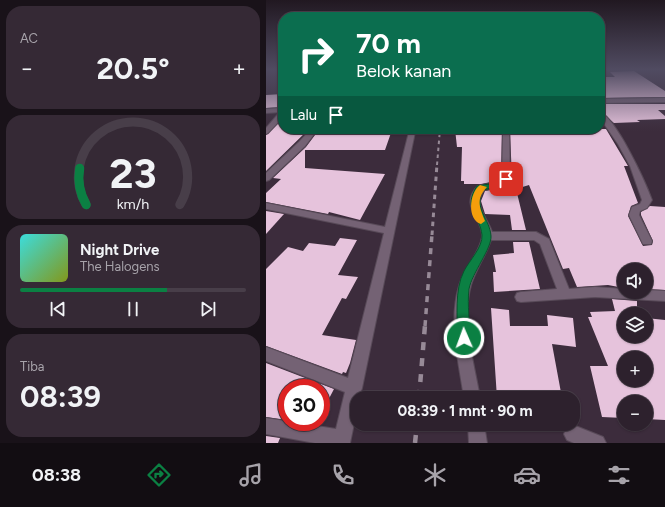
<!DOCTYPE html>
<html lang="id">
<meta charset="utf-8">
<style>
:root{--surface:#2d212d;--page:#352935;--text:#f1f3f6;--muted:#a7a3aa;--line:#483e49;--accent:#0b8043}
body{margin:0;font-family:Figtree,sans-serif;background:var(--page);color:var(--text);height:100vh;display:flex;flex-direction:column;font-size:15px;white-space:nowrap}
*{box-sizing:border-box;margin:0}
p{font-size:13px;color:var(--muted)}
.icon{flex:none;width:22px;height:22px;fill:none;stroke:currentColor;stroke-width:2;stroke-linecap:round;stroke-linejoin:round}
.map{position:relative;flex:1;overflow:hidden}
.sheet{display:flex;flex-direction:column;gap:6px;padding:6px;background:#191219;width:266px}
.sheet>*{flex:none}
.guide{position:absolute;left:12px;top:12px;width:327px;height:122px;border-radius:16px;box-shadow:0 1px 3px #0004,0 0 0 1px var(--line);background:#0b6e4f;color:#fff;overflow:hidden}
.buttons{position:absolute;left:351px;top:263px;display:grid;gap:8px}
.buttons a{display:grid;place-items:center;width:36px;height:36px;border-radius:50%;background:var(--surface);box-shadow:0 1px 3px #0004,0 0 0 1px var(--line);font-size:20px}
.speed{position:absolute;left:12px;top:379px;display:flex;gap:8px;font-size:20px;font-weight:700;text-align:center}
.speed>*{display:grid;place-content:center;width:52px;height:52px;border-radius:50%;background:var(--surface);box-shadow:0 1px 3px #0004,0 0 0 1px var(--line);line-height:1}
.speed .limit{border:6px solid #d22;background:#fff;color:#111}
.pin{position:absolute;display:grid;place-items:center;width:34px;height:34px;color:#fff;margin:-17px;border-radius:8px;box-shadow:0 2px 6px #0006}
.me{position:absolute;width:44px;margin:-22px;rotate:358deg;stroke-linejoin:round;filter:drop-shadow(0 0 3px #0008)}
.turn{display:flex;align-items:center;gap:14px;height:84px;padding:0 12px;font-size:18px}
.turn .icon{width:52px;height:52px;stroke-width:2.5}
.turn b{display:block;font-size:28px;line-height:34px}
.then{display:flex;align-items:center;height:38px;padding:0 12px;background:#0003;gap:8px;font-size:15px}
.big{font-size:30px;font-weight:700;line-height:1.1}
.sheet .card{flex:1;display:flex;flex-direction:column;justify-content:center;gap:6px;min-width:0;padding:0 14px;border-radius:16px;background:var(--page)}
.sheet .dial{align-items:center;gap:0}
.dial svg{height:104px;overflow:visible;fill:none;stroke:var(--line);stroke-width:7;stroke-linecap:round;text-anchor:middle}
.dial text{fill:var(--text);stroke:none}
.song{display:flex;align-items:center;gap:12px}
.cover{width:48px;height:48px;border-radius:6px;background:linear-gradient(135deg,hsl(180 70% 55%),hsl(70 70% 35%))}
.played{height:4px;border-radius:2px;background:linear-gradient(90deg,var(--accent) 65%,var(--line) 65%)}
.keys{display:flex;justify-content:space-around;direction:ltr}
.heat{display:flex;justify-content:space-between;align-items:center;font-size:22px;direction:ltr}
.trip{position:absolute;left:84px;top:391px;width:230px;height:40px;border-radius:16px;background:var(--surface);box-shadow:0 1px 3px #0004,0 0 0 1px var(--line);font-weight:700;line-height:40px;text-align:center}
.tab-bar{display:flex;height:64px;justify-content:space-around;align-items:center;background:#120d12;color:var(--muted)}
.tab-bar .icon{width:28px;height:28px}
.tab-bar .active{color:var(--accent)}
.tab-bar b{font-size:18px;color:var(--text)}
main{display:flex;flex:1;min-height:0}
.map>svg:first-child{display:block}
.building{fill:#e6c3dc;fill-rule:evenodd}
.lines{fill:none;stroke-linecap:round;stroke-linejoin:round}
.minor-casing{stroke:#584a58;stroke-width:2}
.minor{fill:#746274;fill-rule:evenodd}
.rail-far3{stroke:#978a97;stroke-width:2;stroke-dasharray:3.5 3.5;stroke-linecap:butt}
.rail-far2{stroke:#978a97;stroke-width:3;stroke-dasharray:4.5 4.5;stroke-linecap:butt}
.rail-far1{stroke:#978a97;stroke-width:3.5;stroke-dasharray:6 6;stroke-linecap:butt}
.rail{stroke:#978a97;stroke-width:4.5;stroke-dasharray:8 8;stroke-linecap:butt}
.route{fill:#0b8043;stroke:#07532c}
.slow{fill:#f59e0b}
</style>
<main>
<section class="sheet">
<div class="card"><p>AC</p>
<div class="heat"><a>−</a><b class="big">20.5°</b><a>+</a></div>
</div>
<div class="card dial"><svg viewBox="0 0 100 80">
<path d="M14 69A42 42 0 1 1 86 69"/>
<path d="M14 69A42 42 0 0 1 9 41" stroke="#0b8043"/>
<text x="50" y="56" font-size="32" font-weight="700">23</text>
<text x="50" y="72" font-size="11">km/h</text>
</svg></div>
<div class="card">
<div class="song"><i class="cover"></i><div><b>Night Drive</b><p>The Halogens</p></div></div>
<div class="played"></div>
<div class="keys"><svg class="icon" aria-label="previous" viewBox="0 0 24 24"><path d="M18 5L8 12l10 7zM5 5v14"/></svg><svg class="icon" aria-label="pause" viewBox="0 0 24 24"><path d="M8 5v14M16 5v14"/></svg><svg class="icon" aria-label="next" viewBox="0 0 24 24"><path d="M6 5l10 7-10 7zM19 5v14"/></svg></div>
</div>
<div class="card"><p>Tiba</p><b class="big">08:39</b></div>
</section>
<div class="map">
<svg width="399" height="443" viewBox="0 0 399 443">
<rect width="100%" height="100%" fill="#3c2c3c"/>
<!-- building -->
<g class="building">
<polygon points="368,71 399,91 399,97 334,98 334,77 349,77 344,72"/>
<polygon points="17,94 17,107 0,108 0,95"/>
<polygon points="334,104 399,104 399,110 392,110 399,116 399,119 371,120 374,122 348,123 334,111"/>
<polygon points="17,119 17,129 42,130 0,171 0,135"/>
<polygon points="68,129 126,130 119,150 39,150 39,168 119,174 94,220 63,212 62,214 0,202 0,193 15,179 7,178 40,147 52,131 66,132"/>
<polygon points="189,129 236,129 235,180 215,184 198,184 198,181 195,181 196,147 191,147"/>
<polygon points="244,129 340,129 362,166 358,166 372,203 365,206 362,216 377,246 386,245 387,241 375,215 375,212 384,206 399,207 399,290 380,289 380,270 358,270 358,288 342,285 311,287 303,268 297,269 263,185 250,189 260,230 246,230 244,215 219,214 215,201 219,191 240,187 246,182"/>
<polygon points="0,211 18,214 0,234"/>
<polygon points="74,238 91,240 72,275 92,277 80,299 76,298 56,335 90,340 84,363 80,373 77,372 76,374 0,346 0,269 22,247 37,251 43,243 69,246"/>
<polygon points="247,242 263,242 274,289 228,292 227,272 230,272 227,255 248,253"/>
<path d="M346,299L371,301V314H358V336H380V318L399,320V420L380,419V402H358V418L336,417L324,366H342L322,317H326L324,312L349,311ZM358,358H380V380H358Z"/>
<polygon points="225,308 243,310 244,326 282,326 281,315 307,318 310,347 286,344 296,398 231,398"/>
<polygon points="0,363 68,389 55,414 55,388 21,388 21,420 0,417"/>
<polygon points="0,436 14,438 12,443 0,443"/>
</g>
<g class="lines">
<defs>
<g id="minor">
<polygon points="399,98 399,102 334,103 334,99"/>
<polygon points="17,108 17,117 2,133 0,134 0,128 14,112 0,113 0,109"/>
<path d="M334,112C351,120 379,181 386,200L381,208L374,211L373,215L386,241L385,244H377L363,215L366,207L374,204L376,200L364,166L352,144L334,118Z"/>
<polygon points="45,129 52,129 39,146 3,180 0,181 0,173 33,142"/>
<path d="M237,129H243L244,182L240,186L218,190C206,204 222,219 226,232H270L283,239L303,289L329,287L358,289V292H380V290L399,291V301L329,297L255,302L251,301L249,297L251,293L255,292L291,289L274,244L268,240H225C220,255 210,269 205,285C195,321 208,362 214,398H198C193,363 182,322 193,286C197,270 214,253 216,237C218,218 192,206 212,186L236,181Z"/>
<polygon points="146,130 149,132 96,388 93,398 91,398 91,409 84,443 49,443 0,434 0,418 70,429 79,392 0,361 0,347 82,378 118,233 0,209 0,203 119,227 143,132"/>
<polygon points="202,424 218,424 221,443 203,443"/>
<polygon points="307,425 337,437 340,443 308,443 301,440 298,434 301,428"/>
</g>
</defs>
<!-- minor casing -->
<use href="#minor" class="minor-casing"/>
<!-- minor -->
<use href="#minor" class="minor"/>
<!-- rail-far3 -->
<polyline class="rail-far3" points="171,165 174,129"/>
<!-- rail-far2 -->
<polyline class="rail-far2" points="166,235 171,164"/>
<!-- rail-far1 -->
<polyline class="rail-far1" points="159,326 166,234"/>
<!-- rail -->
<g class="rail">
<polyline points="153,398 159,325"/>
<polyline points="149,443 151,424"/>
</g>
</g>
<!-- sky -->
<linearGradient id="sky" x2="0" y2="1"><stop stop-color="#211821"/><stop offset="0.53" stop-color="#504b61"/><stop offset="1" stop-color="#504b61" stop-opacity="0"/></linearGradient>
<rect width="399" height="131" fill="url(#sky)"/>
<!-- route -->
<path class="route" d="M237,177L243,179L241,185L217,190C207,208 224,219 225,236C226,248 206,273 203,289C201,305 204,323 204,338L202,343L198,344L193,343L191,338C192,316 188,291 198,271C203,261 217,247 216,235C214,215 196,209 211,186L235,182Z"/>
<!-- slow -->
<path class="slow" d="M214,185L221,187C210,199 213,206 219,221L215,224C201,220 203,193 214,185Z"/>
</svg>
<div class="buttons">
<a><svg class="icon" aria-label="sound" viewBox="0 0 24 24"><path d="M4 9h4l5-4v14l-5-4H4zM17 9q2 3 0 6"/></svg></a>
<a><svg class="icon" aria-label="layers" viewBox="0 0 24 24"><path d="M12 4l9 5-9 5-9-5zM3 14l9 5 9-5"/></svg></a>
<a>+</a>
<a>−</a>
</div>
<div class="speed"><div class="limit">30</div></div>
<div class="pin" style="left:240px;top:179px;background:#d93025"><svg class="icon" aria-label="arrive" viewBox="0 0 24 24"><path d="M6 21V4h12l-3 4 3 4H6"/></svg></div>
<svg class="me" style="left:198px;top:338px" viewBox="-20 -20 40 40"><circle r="17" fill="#0b8043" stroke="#fff" stroke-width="3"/><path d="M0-11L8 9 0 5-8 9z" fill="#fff"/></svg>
<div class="trip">08:39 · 1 mnt · 90 m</div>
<div class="guide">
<div class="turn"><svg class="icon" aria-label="right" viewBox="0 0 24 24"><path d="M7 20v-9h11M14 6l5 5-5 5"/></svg><div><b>70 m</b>Belok kanan</div></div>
<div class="then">Lalu<svg class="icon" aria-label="arrive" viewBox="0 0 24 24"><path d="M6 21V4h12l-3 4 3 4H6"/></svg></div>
</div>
</div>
</main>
<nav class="tab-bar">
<b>08:38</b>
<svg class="icon active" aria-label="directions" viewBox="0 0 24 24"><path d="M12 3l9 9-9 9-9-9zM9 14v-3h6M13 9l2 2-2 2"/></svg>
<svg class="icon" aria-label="music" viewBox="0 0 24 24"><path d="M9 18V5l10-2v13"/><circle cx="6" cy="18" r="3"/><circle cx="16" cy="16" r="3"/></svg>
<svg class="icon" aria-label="phone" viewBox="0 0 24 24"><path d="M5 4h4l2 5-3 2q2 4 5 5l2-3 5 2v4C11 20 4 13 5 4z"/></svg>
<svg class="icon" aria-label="climate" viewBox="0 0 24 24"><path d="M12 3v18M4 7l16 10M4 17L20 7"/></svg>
<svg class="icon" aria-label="car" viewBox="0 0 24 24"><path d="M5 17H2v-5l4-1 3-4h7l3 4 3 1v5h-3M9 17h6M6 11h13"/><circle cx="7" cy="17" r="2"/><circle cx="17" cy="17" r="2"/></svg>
<svg class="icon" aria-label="filters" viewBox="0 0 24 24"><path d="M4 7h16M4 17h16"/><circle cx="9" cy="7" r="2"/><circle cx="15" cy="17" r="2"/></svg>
</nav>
